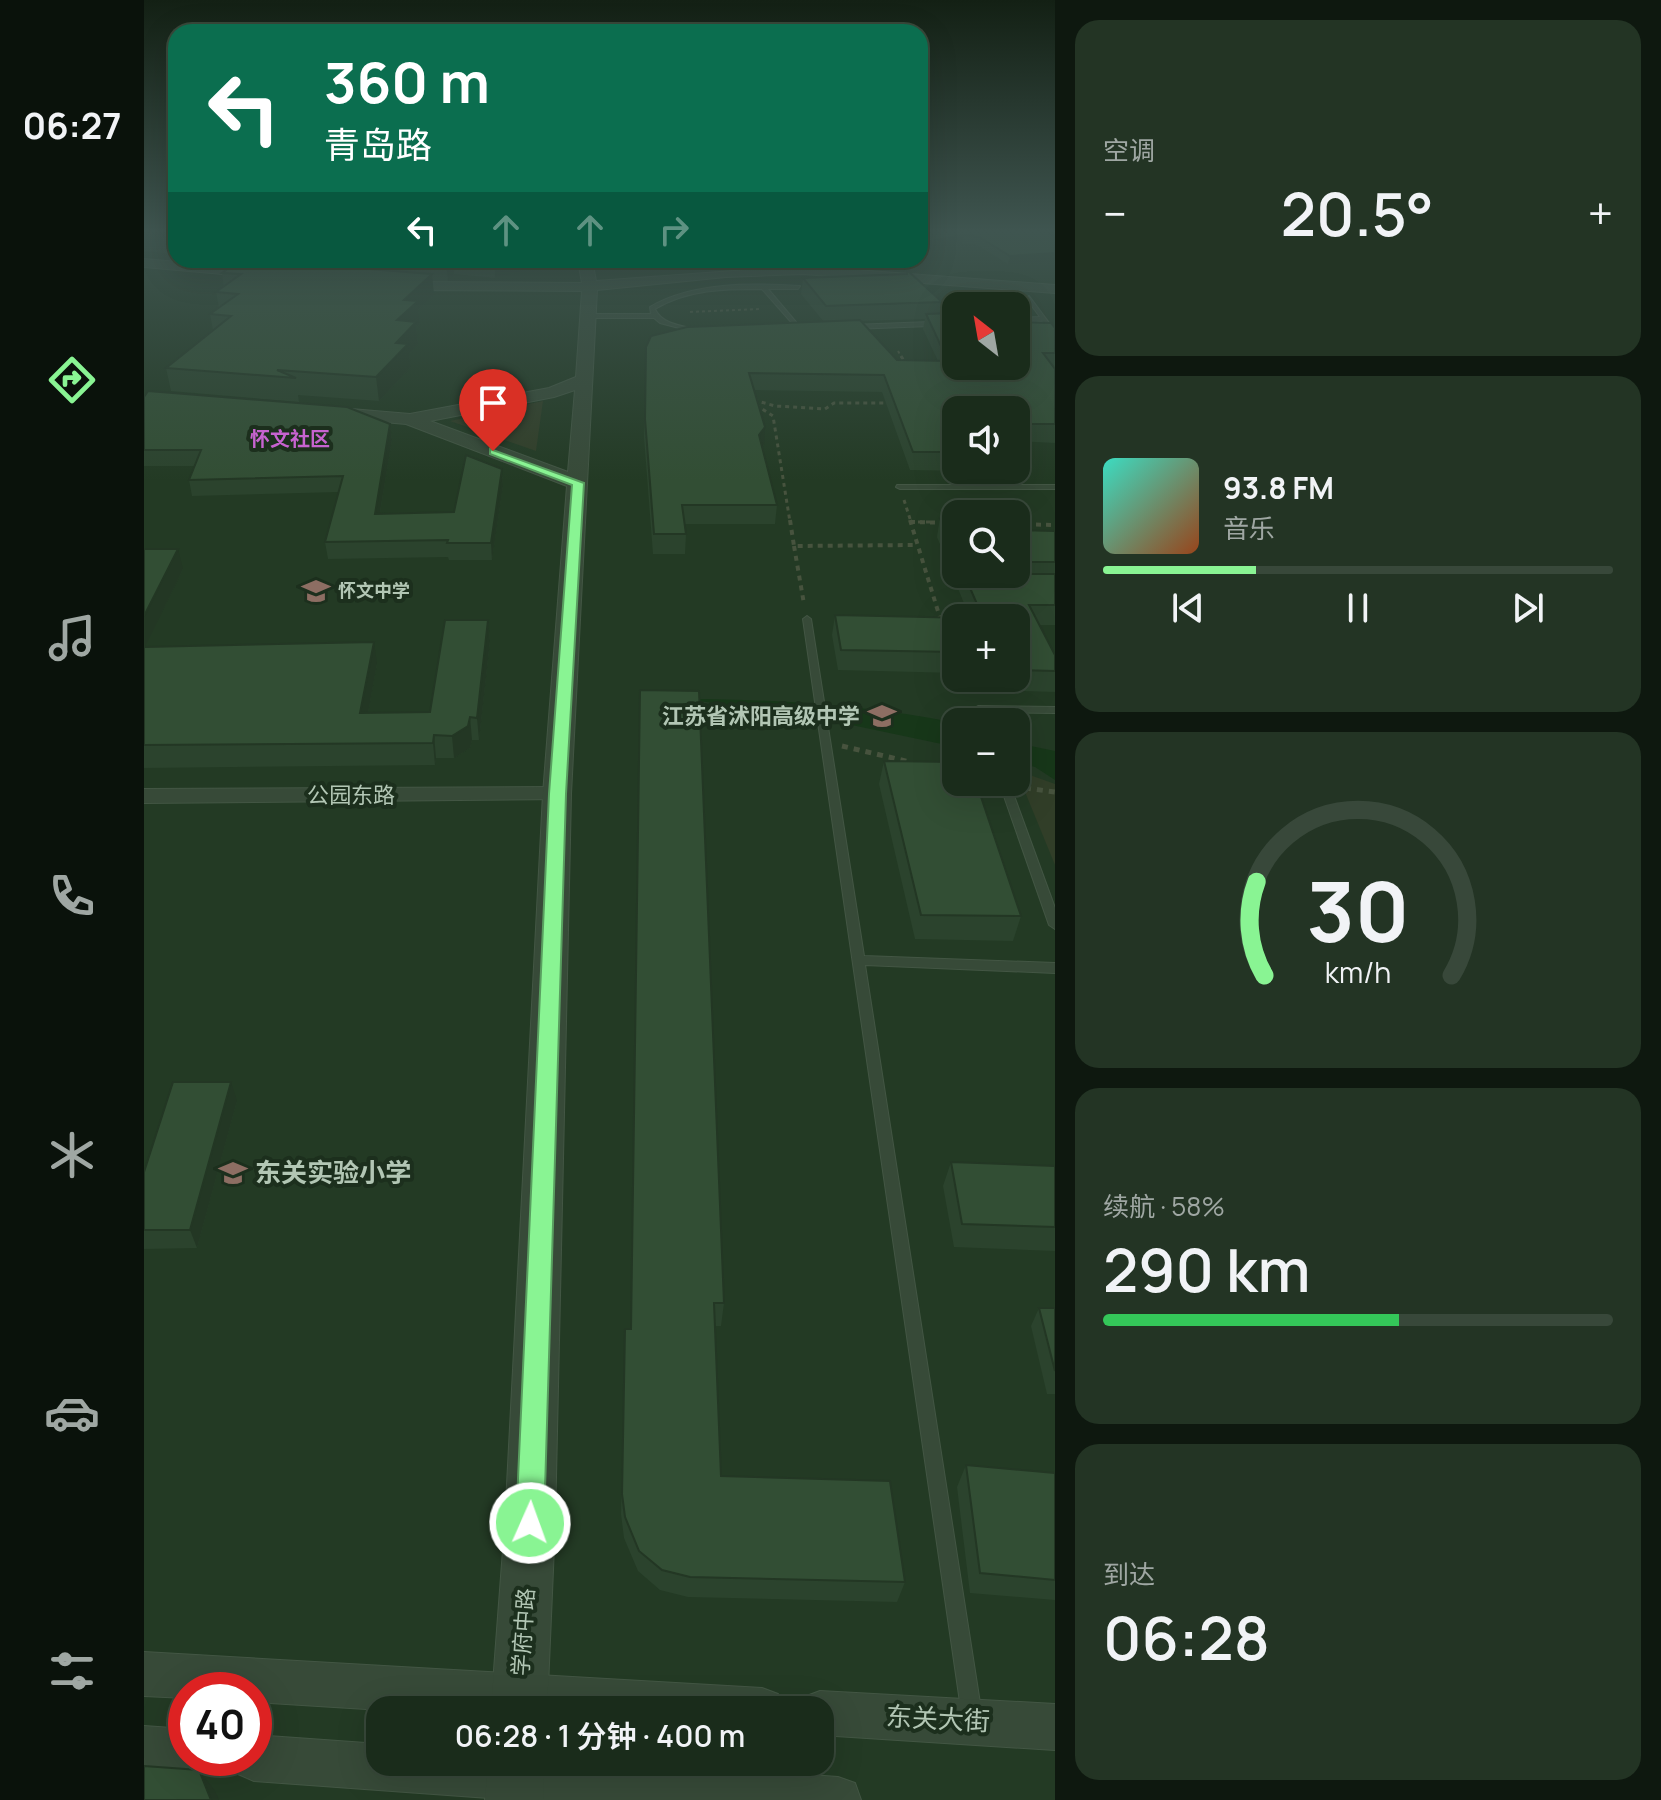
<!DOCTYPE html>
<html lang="zh">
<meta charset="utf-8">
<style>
:root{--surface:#1a2c1b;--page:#233424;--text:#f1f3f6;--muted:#9fa7a3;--line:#38483a;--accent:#89f493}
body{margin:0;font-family:Manrope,"Noto Sans SC",sans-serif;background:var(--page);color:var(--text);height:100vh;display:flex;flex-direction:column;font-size:30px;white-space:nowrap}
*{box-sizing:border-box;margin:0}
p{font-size:26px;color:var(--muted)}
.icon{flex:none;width:44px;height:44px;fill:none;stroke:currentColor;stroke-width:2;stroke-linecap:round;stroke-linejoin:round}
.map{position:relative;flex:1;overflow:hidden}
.panel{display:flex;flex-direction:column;gap:20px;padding:20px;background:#0e180f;width:606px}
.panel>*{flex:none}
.banner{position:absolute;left:24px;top:24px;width:760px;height:244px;border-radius:24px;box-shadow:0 8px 32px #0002,0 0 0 2px var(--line);background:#0b6e4f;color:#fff;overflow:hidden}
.needle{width:52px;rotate:329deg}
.fabs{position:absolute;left:798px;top:292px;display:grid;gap:16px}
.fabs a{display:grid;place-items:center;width:88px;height:88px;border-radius:16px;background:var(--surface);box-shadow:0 8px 32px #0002,0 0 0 2px var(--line);font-size:40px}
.speed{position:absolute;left:24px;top:1672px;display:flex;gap:16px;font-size:40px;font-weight:700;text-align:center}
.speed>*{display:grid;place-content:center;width:104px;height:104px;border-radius:50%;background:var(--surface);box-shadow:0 8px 32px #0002,0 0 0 2px var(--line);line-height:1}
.speed .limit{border:12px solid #d22;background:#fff;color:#111}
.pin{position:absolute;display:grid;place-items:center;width:68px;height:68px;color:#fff;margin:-82px -34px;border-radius:50% 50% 50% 0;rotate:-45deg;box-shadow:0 0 8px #0007}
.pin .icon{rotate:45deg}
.me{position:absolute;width:88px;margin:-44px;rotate:2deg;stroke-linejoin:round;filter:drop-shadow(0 0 6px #0008)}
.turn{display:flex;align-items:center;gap:28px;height:168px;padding:0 24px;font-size:36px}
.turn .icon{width:104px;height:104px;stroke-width:2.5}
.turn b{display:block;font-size:56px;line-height:68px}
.lanes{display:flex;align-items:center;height:76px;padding:0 24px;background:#0003;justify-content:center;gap:40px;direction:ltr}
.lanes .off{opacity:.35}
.big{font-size:60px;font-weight:600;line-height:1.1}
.panel .widget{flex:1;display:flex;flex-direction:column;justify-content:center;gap:12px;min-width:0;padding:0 28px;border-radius:24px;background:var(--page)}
.panel .dial{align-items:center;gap:0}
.dial svg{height:208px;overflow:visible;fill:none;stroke:var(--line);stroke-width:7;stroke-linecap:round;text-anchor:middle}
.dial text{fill:var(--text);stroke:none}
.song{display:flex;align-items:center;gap:24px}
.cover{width:96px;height:96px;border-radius:12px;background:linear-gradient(135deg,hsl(170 70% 55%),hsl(20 70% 35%))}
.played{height:8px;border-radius:4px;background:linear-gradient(90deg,var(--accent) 30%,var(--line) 30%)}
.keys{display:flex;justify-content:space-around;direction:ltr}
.heat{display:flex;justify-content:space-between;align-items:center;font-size:44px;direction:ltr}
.charge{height:12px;border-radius:6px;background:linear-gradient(90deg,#34c759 58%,var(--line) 0)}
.trip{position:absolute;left:222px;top:1696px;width:468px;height:80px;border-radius:24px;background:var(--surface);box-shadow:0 8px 32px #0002,0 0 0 2px var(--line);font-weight:600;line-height:80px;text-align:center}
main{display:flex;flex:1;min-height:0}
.dock{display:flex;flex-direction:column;width:144px;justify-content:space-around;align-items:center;background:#0a120b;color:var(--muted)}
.dock .icon{width:56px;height:56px}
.dock .current{color:var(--accent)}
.dock b{font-size:36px;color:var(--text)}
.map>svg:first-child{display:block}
.green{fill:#313e28}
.water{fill:#173719}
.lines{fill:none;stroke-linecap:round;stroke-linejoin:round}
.service-casing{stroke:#435644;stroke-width:2}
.minor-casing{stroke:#435644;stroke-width:2}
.tertiary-casing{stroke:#435644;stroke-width:2}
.path-far3{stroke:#47533e;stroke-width:2;stroke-dasharray:3 3;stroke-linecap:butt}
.path-far2{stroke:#47533e;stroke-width:3;stroke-dasharray:4 4;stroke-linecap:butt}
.path-far1{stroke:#47533e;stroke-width:4;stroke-dasharray:5 5;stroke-linecap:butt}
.path{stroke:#47533e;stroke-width:5;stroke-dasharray:6 6;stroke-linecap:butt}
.service{fill:#374a38;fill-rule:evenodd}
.minor{fill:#374a38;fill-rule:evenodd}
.tertiary{fill:#374a38;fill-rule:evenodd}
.wall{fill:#2b432d;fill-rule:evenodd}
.shaded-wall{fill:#233724}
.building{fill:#324e34;stroke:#233724;stroke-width:2}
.route{fill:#89f493;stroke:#599f60;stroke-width:2}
.labels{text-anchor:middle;stroke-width:8;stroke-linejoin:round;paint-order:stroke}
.far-poi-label{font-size:18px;font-weight:bold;fill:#b2c6b4;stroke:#1c2f1d;text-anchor:start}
.far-neighbourhood-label{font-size:20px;font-weight:bold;fill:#c763d0;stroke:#1c2f1d}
.poi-label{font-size:22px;font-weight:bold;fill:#b2c6b4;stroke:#1c2f1d;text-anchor:end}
.street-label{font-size:22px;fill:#b2c6b4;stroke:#1c2f1d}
.near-poi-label{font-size:26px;font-weight:bold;fill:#b2c6b4;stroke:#1c2f1d;text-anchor:start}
.near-street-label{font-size:26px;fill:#b2c6b4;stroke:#1c2f1d}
</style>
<main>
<nav class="dock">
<b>06:27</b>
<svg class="icon current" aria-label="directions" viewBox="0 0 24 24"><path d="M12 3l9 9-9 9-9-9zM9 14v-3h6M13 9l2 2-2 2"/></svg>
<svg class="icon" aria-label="music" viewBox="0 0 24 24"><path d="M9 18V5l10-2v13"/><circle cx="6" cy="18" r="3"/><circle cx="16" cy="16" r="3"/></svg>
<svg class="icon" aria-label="phone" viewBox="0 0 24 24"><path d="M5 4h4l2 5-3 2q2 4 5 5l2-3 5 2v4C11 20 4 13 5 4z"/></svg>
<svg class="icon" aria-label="climate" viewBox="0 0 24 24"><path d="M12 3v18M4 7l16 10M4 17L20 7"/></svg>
<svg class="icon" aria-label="car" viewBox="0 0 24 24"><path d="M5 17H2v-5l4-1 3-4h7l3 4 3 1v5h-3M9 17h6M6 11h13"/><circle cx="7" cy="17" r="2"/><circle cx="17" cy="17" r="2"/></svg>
<svg class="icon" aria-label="filters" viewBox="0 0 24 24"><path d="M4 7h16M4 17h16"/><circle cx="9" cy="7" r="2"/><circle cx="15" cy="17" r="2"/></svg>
</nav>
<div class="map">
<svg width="911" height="1800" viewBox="0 0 911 1800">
<rect width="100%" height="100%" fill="#233a24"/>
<!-- green -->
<g class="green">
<polygon points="865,297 888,316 872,316 872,306 812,306 805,299"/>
<polygon points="399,401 392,451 306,421"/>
<polygon points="872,770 911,784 911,865"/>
</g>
<!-- water -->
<g class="water">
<path d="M540,699C632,699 722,705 812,723V747L660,715Z"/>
<polygon points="872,743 911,751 911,780 891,767 872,762"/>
</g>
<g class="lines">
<defs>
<g id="service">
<path d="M656,286L654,289H624L657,328L655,331L618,289C581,289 544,289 511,309C518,325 540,326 556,330L554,333L516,323L510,318H445L442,316L445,314H507L506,307C548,282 609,283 656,286Z"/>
<polygon points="885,296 911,331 911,337 898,321 872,322 872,318 896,317 882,298"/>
<polygon points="812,321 812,325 708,329 705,327 708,325"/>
<polygon points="753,485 911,485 911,489 756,489 752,487"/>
<polygon points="663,616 667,619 720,956 911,963 911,973 721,965 838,1716 835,1723 828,1726 821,1723 818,1716 659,619"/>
<polygon points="834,706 911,707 911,713 840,712 844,722 834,722 829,709"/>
<polygon points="855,782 865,782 911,908 911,929 905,925"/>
</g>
<g id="minor">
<polygon points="628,260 641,260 653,270 643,272"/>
<polygon points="413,787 425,794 421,799 0,803 0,789"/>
<polygon points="0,1652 618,1688 634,1694 640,1710 238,1710 110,1702 110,1690 42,1690 42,1698 0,1696"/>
<polygon points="676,1691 911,1704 911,1750 676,1735 676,1710 655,1710 660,1697"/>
<polygon points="0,1726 42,1729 42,1758 62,1758 58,1768 42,1775 0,1772"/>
<polygon points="110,1735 236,1744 236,1762 489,1762 694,1777 711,1783 717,1800 372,1800 110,1781 94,1774 87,1758 110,1758"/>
</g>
<g id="tertiary">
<polygon points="0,259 122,270 129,274 122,278 0,267"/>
<path d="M434,260H448L452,281L659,266L911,285V293L659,274L582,277L453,290L427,794L411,1523L403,1710H347L361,1523L399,794L423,486L262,424L183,417L174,412L183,407L266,414L405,388L432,377L438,291L248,290L241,286L248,282L438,283ZM431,390L424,472L286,421L410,397Z"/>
<polygon points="344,1762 400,1762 399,1800 341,1800"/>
</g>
</defs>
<!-- service casing -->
<use href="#service" class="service-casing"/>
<!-- minor casing -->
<use href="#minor" class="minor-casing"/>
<!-- tertiary casing -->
<use href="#tertiary" class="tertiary-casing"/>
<!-- path-far3 -->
<g class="path-far3">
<polyline points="546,312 616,309"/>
<polyline points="754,351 758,358"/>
</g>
<!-- path-far2 -->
<g class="path-far2">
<polyline points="757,356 762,364"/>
<polyline points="610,400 631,406 681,409 690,403 748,403"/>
<polyline points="612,405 629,416 646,522"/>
<polyline points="760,500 767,522"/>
<polyline points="766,522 789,522"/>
</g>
<!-- path-far1 -->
<g class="path-far1">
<polyline points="646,520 650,546 773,545"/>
<polyline points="766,520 797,621"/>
<polyline points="766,522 812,523"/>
<polyline points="872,524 911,525"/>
<polyline points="650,546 660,604"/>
<polyline points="825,678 829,693"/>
</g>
<!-- path -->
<g class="path">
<polyline points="698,746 766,762"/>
<polyline points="881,788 911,792"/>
</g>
<!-- service -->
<use href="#service" class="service"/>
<!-- minor -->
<use href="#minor" class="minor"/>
<!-- tertiary -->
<use href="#tertiary" class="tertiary"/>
</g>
<!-- wall -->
<g class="wall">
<polygon points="0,229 32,229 29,254 0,251"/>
<polygon points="776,229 896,229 864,264 833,245 818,243"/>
<polygon points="117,260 380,260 379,271 351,278 310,274 304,281 288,281 290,295 274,310 276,323 272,326 274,344 265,354 267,367 235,401 154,395 155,402 27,391 22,368 69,330 66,314 75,308 72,292 80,287 78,273"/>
<path d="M763,270L798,302L796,313L812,366L911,328V443L872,441V410H812V470L822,471L766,470L738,392L610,390L620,445L618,447L633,505L631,524H540L542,534L541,554H509L500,437L502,347L680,322L657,294L659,278L762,274ZM781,319L779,329L794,361L753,360L717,321Z"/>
<polygon points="0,397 246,424 248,440 236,513 310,512 358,469 359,486 348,560 305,560 304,557 184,559 181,542 195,492 48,496 45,480 51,466 0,466"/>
<polygon points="796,518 812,518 812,574 872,574 911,531 911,625 895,625 911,655 911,692 844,690 840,678 872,678 872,618 826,618 793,537"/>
<polygon points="0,549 39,569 1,646 233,664 224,713 286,712 344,620 346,641 335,740 328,740 326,748 310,758 292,758 291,765 0,768"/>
<polygon points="691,615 812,618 812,673 694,670 688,635"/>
<polygon points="496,690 580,1303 577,1326 571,1326 577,1476 761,1582 753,1602 544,1597 516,1590 494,1571 480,1538 477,1514 481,1329 487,1329"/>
<polygon points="740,761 877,916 869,941 771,939 735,784"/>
<polygon points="93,1101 53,1248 0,1249 0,1172"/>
<polygon points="807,1162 911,1166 911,1251 810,1247 799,1186"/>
<polygon points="895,1308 911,1308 911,1394 903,1394 887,1326"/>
<polygon points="822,1465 911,1473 911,1600 826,1593 813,1487"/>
</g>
<!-- shaded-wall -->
<g class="shaded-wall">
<polygon points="27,229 32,229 32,247 29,254 25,234"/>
<polygon points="819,235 818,243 776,251 776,243"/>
<polygon points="911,253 911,261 864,264 866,256"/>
<polygon points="302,260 309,260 310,274 304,281"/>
<polygon points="351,260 380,260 379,271 351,278"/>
<polygon points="288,274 290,295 274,310 276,323 272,326 274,344 265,354 267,367 235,401 232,377 252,343 253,320 260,300"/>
<polygon points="246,424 248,440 233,530 231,514"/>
<polygon points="621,427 620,445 614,452 615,435"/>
<polygon points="358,469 359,486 348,560 347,543"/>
<polygon points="34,549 39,569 0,649 0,616"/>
<polygon points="344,620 346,641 335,740 333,718"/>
<polygon points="230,642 233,664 220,735 216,713"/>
<polygon points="326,717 328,740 326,748 310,758 308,736"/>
<polygon points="290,735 292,758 291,765 289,743"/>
<polygon points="87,1082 93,1101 53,1248 46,1230"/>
<polygon points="55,1770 71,1791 75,1800 67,1800"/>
</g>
<!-- building -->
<g class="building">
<polygon points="0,229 27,229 25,234 0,232"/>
<polygon points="776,229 896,229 911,236 911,253 866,256 835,237 819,235 776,243"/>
<polygon points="96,260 110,260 288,274 260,300 274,301 253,320 272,322 252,343 264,344 232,377 133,370 152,378 22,368 87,316 66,314 94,294 72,292 97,274 78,273"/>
<polygon points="763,270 798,302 682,306 659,278 763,274"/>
<polygon points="808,313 812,317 812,366 872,366 872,322 907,323 911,328 911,353 899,353 911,369 911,424 872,424 872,410 812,410 812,452 769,452 740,375 605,373 621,427 615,435 633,505 538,505 542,534 510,534 501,419 502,347 507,336 543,327 716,320 753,360 804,361 782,314"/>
<polygon points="4,391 203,407 246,424 231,514 310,512 322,455 358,469 347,543 303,543 304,540 181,542 199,476 45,480 57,450 0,450 0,397"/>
<polygon points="796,518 812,518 812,555"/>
<polygon points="872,530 911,531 911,562 885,562 878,568 885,574 911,574 911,605 885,605 911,655 911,671 872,670 872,618 839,618 820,574 872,574"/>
<polygon points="0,549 34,549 0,616"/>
<polygon points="691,615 826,618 812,618 812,652 697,650"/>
<polygon points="301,620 344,620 333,718 326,717 324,726 308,736 290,735 289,743 0,745 0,647 230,642 216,713 286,712"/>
<polygon points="496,690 555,691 580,1303 570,1303 577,1476 746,1481 761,1582 546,1577 518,1570 495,1551 481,1517 478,1494 481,1329 487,1329"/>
<polygon points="740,761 812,762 812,782 832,782 877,916 777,915"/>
<polygon points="29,1082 87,1082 46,1230 0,1230 0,1172"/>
<polygon points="807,1162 911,1166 911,1227 818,1224"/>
<polygon points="895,1308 911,1308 911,1371"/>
<polygon points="822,1465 911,1473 911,1580 836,1573"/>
<polygon points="0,1766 55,1770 67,1800 0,1800"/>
</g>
<!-- sky -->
<linearGradient id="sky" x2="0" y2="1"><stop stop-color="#132014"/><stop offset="0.48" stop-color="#3f5550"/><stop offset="1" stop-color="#3f5550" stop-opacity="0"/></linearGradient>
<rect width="911" height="481" fill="url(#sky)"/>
<!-- route -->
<polygon class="route" points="346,449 440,483 422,794 400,1523 396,1533 386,1537 376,1533 372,1523 405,794 428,485 346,454"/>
<!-- icons -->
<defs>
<symbol id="school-bare" viewBox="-9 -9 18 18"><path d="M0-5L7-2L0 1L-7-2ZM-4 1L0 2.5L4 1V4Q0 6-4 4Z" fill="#8d6e63" stroke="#1c2f1d" stroke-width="2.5" paint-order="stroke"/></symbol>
</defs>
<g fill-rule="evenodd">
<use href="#school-bare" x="152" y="571" width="40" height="40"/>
<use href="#school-bare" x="718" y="696" width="40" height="40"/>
<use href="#school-bare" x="69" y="1153" width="40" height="40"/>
</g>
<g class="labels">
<!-- far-poi labels -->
<g class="far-poi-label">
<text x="194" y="597">怀文中学</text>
</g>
<!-- far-neighbourhood labels -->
<g class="far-neighbourhood-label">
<text x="146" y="446">怀文社区</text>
</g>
<!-- poi labels -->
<g class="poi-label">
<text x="716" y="724">江苏省沭阳高级中学</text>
</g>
<!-- street labels -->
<g class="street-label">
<text x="207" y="803">公园东路</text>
<text transform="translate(379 1632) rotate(-86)" y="8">学府中路</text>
</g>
<!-- near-poi labels -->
<g class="near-poi-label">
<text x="111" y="1182">东关实验小学</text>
</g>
<!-- near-street labels -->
<g class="near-street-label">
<text transform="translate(794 1719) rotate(3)" y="9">东关大街</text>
</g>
</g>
</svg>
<div class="fabs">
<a><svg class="needle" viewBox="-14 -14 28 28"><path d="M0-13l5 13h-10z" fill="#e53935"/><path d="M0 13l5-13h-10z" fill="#9fa7a3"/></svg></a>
<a><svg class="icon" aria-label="sound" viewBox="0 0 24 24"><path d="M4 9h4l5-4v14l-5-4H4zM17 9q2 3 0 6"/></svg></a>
<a><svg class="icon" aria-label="search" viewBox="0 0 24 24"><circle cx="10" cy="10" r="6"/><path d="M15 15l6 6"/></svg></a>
<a>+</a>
<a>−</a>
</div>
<div class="speed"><div class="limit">40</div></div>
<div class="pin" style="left:349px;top:451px;background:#d93025"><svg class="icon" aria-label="arrive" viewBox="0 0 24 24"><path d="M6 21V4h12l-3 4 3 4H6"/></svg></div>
<svg class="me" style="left:386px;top:1523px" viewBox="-20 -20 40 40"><circle r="17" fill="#89f493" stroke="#fff" stroke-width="3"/><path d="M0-11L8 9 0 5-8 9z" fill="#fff"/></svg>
<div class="trip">06:28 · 1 分钟 · 400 m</div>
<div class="banner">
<div class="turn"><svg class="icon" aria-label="left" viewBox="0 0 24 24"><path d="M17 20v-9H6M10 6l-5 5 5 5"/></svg><div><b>360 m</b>青岛路</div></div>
<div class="lanes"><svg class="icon" aria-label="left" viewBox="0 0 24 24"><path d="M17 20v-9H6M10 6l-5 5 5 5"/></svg><svg class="icon off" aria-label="ahead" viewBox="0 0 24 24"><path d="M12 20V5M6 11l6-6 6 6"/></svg><svg class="icon off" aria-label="ahead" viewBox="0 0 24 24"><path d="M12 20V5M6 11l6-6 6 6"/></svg><svg class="icon off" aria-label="right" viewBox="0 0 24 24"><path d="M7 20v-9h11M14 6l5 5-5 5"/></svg></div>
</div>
</div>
<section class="panel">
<div class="widget"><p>空调</p>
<div class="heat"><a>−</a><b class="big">20.5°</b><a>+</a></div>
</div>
<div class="widget">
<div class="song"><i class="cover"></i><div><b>93.8 FM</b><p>音乐</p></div></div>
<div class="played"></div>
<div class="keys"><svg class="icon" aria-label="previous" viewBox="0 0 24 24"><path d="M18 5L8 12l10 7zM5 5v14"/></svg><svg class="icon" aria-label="pause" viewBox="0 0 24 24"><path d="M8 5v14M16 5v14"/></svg><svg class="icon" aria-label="next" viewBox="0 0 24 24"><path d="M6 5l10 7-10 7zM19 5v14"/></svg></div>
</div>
<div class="widget dial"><svg viewBox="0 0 100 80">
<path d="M14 69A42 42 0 1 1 86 69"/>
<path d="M14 69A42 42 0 0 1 11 33" stroke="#89f493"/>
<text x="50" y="56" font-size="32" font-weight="700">30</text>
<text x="50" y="72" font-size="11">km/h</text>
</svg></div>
<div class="widget"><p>续航 · 58%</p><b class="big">290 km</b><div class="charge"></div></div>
<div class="widget"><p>到达</p><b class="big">06:28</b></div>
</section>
</main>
